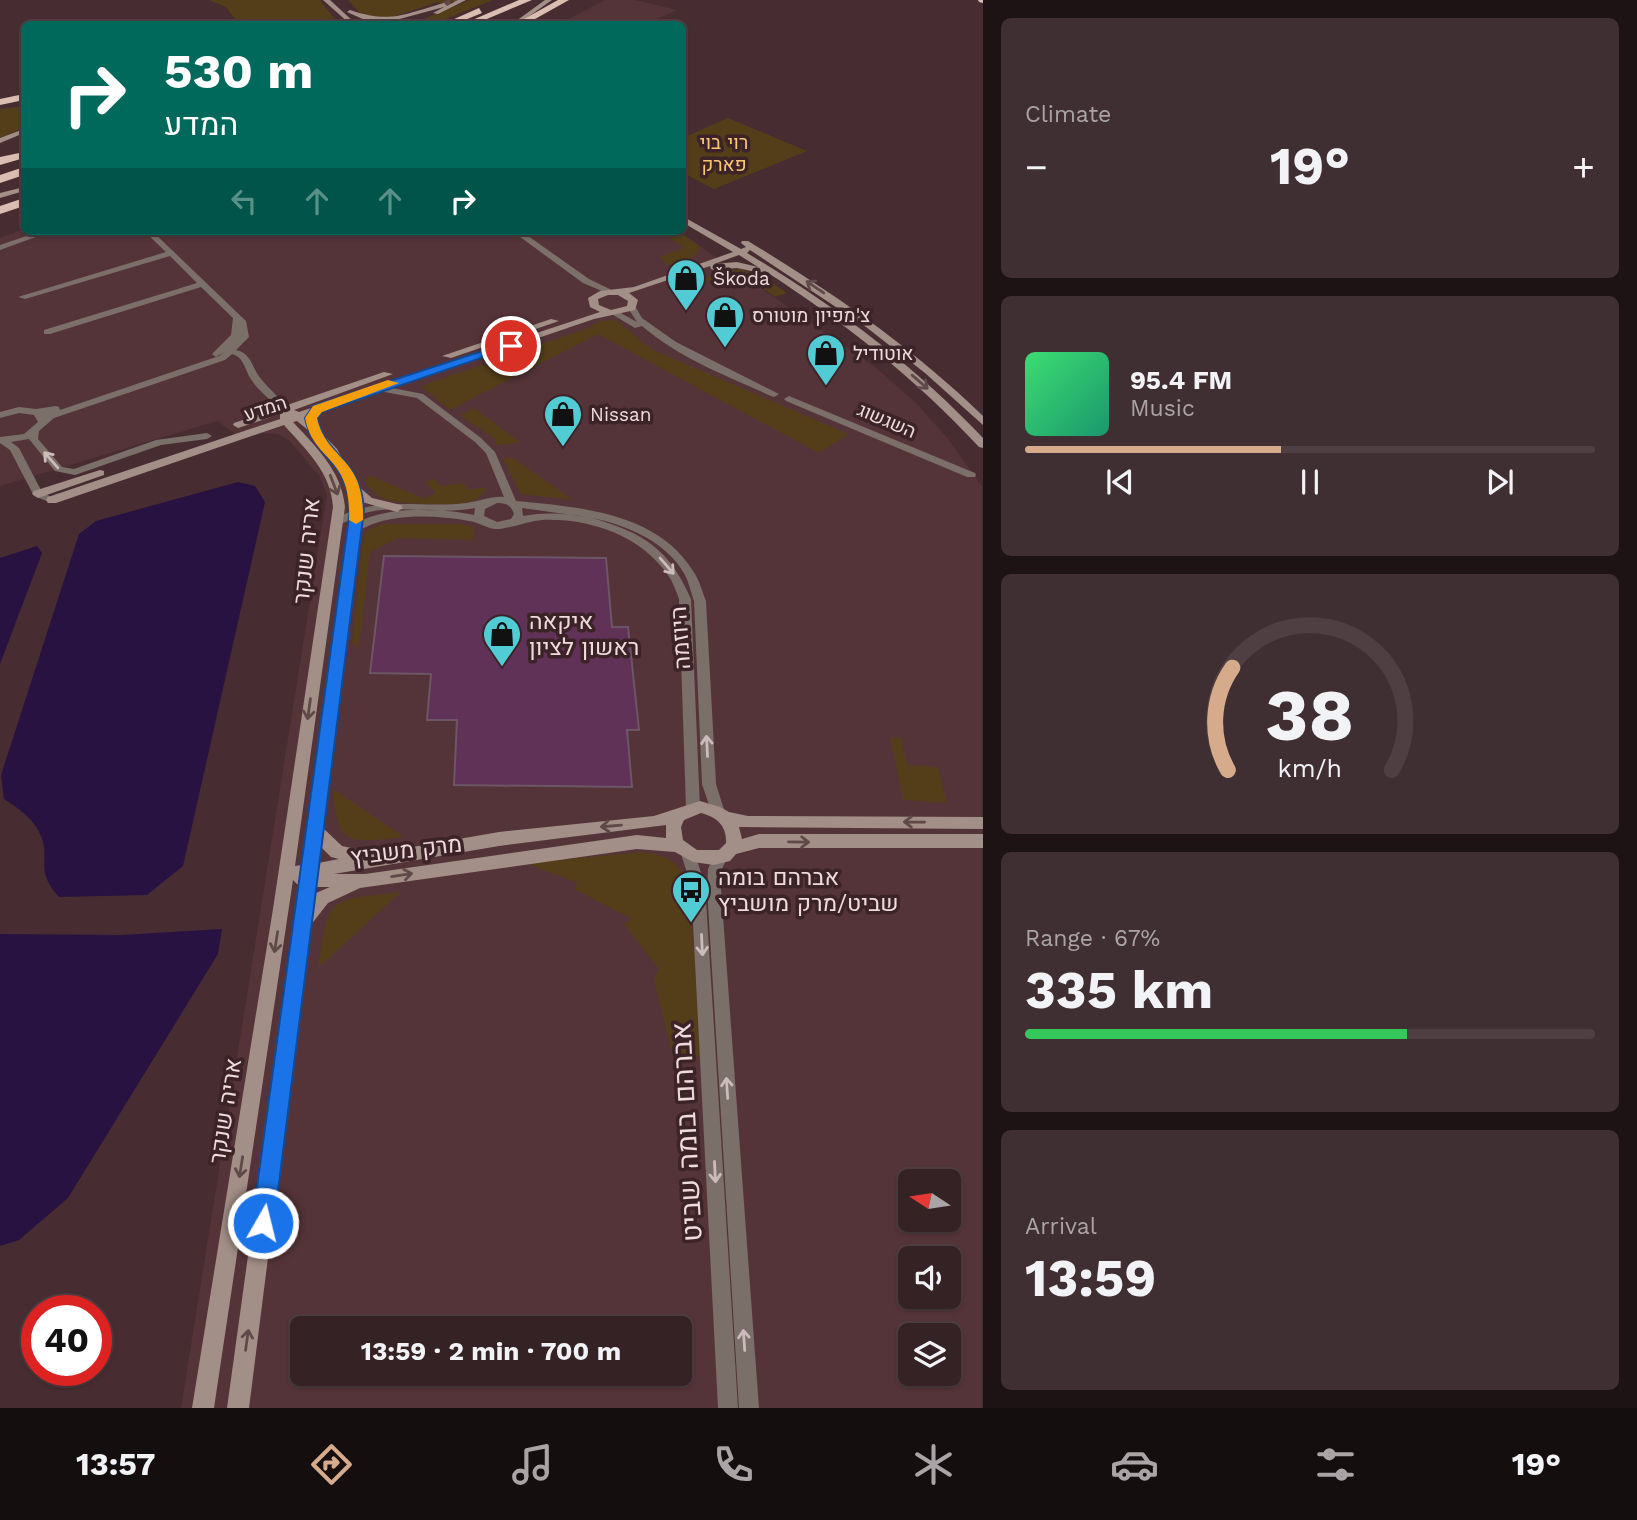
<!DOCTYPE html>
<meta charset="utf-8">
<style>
:root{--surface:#352225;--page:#402f32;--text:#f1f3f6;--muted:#aaa4a7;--line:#4f3f42;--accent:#d6ab8b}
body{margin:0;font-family:"Work Sans",Heebo,sans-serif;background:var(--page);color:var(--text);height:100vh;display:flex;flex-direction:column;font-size:26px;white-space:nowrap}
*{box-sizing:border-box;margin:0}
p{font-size:23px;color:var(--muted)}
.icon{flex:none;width:38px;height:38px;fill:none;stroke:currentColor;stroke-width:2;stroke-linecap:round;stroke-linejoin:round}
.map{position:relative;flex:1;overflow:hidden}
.sheet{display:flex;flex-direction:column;gap:18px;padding:18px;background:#1d1314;width:654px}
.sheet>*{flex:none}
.hud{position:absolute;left:21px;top:21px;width:665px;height:214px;border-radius:10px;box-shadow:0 2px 5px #0004,0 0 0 2px var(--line);background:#00695c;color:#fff;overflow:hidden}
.needle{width:46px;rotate:282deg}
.tools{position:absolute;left:898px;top:1169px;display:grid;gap:14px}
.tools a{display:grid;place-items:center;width:63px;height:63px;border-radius:10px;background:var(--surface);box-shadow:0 2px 5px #0004,0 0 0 2px var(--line);font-size:35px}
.speed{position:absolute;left:21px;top:1295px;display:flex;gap:14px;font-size:35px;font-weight:700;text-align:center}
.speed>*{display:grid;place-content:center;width:91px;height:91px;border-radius:50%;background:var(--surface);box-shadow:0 2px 5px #0004,0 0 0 2px var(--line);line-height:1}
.speed .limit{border:10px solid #d22;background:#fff;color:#111}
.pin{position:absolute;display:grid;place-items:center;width:60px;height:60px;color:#fff;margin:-30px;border:4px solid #fff;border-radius:50%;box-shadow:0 2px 7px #0007}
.me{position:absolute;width:77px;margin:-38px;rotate:8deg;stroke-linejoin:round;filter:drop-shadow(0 0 5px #0008)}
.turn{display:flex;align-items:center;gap:24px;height:147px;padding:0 28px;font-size:32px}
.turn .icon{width:91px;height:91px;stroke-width:2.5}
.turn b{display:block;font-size:49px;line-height:60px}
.lanes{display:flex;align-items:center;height:66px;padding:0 28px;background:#0003;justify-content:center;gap:35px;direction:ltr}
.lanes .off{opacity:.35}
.big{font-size:52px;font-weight:700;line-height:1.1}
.sheet .widget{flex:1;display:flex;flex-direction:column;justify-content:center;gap:10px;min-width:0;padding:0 24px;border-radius:10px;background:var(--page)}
.sheet .dial{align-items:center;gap:0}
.dial svg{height:182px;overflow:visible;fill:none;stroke:var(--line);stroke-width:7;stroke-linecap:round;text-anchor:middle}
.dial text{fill:var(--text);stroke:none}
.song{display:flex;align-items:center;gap:21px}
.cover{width:84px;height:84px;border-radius:10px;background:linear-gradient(135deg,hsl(140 70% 55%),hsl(160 70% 35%))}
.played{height:7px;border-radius:4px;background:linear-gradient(90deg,var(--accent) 45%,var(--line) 45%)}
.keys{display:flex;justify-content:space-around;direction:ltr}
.heat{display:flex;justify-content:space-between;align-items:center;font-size:38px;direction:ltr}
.charge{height:10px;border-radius:5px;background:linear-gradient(90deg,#34c759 67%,var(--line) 0)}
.trip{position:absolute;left:290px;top:1316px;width:402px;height:70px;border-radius:10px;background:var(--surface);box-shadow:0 2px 5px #0004,0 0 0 2px var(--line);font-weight:700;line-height:70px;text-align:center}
.tabs{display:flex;height:112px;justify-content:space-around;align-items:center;background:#150e0f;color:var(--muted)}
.tabs .icon{width:49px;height:49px}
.tabs .current{color:var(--accent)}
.tabs b{font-size:32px;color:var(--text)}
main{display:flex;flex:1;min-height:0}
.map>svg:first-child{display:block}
.built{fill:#553439;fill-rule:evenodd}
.green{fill:#543e1a}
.water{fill:#281241}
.building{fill:#613257;stroke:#6c5666;stroke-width:2}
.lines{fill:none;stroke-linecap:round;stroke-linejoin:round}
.secondary-tunnel{stroke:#60474b;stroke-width:7;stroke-dasharray:7 3.5;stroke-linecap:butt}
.street{fill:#7b6f6a;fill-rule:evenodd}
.secondary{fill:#a28f87;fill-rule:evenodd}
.highway{fill:#dbbdb1;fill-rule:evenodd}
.oneway{stroke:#604949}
.oneway2{stroke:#cbbbba}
.route{fill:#1a73e8;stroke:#114b97;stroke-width:2}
.slow{fill:#f59e0b}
.labels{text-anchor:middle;stroke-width:7;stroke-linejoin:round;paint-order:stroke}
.far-park-label{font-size:19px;fill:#fbc775;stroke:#3c2327}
.far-poi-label{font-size:19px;fill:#eddbdd;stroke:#3c2327;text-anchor:start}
.far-street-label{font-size:19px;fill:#eddbdd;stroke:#3c2327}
.street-label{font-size:23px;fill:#eddbdd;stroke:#3c2327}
.poi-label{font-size:23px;fill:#eddbdd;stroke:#3c2327;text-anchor:start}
.near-street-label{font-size:28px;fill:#eddbdd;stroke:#3c2327}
</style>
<main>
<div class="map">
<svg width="983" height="1408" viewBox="0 0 983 1408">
<rect width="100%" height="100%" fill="#472d31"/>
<!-- built -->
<g class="built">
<polygon points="605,0 635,0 677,10 646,24 559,24"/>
<path d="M24,229V231H678L875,367L917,404L947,438L982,486V1408H181L327,495L320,477L290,441L278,434L259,433L241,438L217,421L0,486V238ZM910,1181H948V1220H910ZM910,1258H948V1297H910ZM303,1328H681V1374H303ZM910,1335H948V1374H910Z"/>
</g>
<!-- green -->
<g class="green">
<polygon points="209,0 320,0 337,22 336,24 239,24 226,7"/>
<polygon points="348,0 457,0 448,6 438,2 389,18 362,15"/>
<polygon points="469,0 493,0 433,24 412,24"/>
<polygon points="24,106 24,128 0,138 0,109"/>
<polygon points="728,118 807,151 714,189 683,173 683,138"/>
<path d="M682,234L700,246C697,260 681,261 669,265L659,257L684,248L669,238Z"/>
<polygon points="739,269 758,274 787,293 775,297 763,288 702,280 717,273"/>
<path d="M614,320C627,325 639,342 653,350L849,434L819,453L598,334L450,410L421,386L588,328L599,321Z"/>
<polygon points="474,408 521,443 497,445 495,439 460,415"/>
<polygon points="511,457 573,500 521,494 503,459"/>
<path d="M371,476L425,499L436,492L425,483L432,478L442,486L464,483L469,490L487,487C483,494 479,499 471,502C454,506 398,505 383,498C373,494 369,487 364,479Z"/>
<polygon points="381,524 460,524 474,527 473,540 398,538 370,552 359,648 352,643 363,538 367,531"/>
<polygon points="890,737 901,738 907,765 938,767 947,803 903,800"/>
<path d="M333,789L404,837C351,842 337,850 333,789Z"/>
<path d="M640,852C664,854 680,861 689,884L701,1056L672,1054L654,979L659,969L624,924L632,919L576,890L577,883L526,863Z"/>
<path d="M401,892L318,968C329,893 328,901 401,892Z"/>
</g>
<!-- water -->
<g class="water">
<path d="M238,482L255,486L265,502L183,866L147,895L59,897C33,868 52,859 40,834C33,818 18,808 4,799L1,775L79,534L96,521Z"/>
<polygon points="37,546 42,553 0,664 0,558"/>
<polygon points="222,929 218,954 68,1198 19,1240 0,1246 0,934 121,935"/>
</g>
<!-- building -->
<polygon class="building" points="384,556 606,558 612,627 628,627 639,730 627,730 632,787 454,785 457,720 427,720 431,674 370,673"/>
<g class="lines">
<!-- secondary-tunnel -->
<polyline class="secondary-tunnel" points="444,5 459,0"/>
<!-- street -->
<g class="street">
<polygon points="41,231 52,231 0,250 0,245"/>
<path d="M144,231H152L246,321L249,337L236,350C252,353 252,369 261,379C270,390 281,399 290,409L288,411H282C271,400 256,389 249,376C244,366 243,357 232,354L225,360L54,418L39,431L38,439L62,467L74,469L156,440L207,433L212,436L207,439L161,445L75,475L55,471L29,439L11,442L19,448L42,492L57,500L52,503L34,496L10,450L0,443V437L24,434L38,422L34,415L19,413L0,418V412L19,407L36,409L56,406L59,407L60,410L219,356L224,352L216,357L212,354L231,335L233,318L201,287L50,334H44V330L197,283L170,256L25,299L18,297L166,252Z"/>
<polygon points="512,231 521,231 589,279 616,292 609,294 583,283"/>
<path d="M629,306H635L642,318L676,342L779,394L774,397L771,396C727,376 679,358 642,326L635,328L610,313L617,311L637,322L628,308Z"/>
<path d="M377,385L423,394L481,438L495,452L516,501C578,507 657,512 693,571C699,579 702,591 706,601L716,784L725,813L723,817L718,818L713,817L702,784L694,601C691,593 689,583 685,575C667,542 627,525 592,518C644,533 669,549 691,599L700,808L698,812L693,813L688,812L686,808L679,599C676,591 673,582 668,575C640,535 589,518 542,520C529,521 505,530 495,529C486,528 478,522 469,521C441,516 407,514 379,522C370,524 363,529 355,532L350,529C375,504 442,508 474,515L475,508C440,515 404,505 369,512C357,514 345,526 333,524V520C377,494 420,509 467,503C480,501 491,496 504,497L486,453L475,442L417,398L374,390L372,388ZM497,503C506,503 511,505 514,514L511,519L497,522L484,516L485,509ZM522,508L587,517C565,513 545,512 523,516Z"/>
<polygon points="789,396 975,473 976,475 975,477 967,477 786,401 784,399"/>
<polygon points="688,848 693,850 695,854 705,885 738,1408 718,1408 691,885 681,854 683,850"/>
<polygon points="720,852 725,854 727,858 722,869 721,889 759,1408 739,1408 707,889 708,869 715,854"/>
</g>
<!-- secondary -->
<g class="secondary">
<polygon points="323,0 330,0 356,24 350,24"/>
<path d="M458,0H466L438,14L433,13L444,7L381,24H373L378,21L365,20L347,12L350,10C391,24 404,14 444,3L447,6Z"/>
<polygon points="545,0 552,0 518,24 512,24"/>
<polygon points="24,129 24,133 0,143 0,138"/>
<polygon points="24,187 24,191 0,198 0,193"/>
<path d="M682,216L741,249L746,247L741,243L742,241H748C832,292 912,347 983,416V425L925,373L866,327L750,250L747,253C834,305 913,364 983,438V448L979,447C915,378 844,322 765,271L761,273L737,268L714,270L711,269L710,266L629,293L638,300L635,310L594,319L306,417L337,449L358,486L372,498L401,505L403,508L397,512L362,502L363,510L323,828L342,846L360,850L367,855L499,832L654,816L700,801L720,807L729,812L748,816L983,817V829L739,827L742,839L759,834H983V848H759L736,854L730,861L714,865L693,862L675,852L637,849L360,888L328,903L310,926L249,1408H227L299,886L293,880L214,1408H192L273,909L333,507C331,472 306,450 284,425L56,503H48L46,500L48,497L280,419V414L238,428L233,425L234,423L384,372L393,374L294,410L299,412L600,312L590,307L588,298L600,291L634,287L733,252L682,222ZM739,255L758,267L737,262L714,264ZM608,295H618L628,301L627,306L611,310L599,305L598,299ZM297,421C325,443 347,473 351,510L302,865L295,866L345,507C342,471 316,447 293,422ZM701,813C717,817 727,826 726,843L719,850H697L683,840L681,827L684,820ZM666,825V838L637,835L365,874H334L499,846ZM320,846L331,857L339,859L318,863ZM315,887H330L316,893L314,896Z"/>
<polygon points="551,319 559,321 451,358 442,356"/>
<polygon points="100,470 104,471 104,475 38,498 32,494 34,491"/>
</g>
<!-- highway -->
<g class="highway">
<polygon points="519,0 532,0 475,24 463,24"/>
<polygon points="558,0 569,0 526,24 515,24"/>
<polygon points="978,0 983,0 983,3 979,2"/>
<polygon points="479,8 482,13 455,24 443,24"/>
<polygon points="24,94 24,100 0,105 0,99"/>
<polygon points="24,152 24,158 0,165 0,157"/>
<polygon points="24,167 24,175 0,183 0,175"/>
<polygon points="24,198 24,206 0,214 0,206"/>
</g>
</g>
<!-- one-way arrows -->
<defs><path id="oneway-shaft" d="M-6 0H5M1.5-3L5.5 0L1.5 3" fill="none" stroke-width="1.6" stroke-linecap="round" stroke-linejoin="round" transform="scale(1.75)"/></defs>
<g class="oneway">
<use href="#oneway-shaft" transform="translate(815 287) rotate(-146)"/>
<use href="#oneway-shaft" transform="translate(920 382) rotate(41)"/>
<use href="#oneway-shaft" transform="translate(334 485) rotate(69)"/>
<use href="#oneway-shaft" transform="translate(309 709) rotate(98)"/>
<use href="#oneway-shaft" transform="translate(914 822) rotate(-179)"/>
<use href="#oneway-shaft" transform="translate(611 826) rotate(175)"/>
<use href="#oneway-shaft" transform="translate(799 842) rotate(1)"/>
<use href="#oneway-shaft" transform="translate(402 875) rotate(-9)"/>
<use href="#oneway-shaft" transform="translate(276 942) rotate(99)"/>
<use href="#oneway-shaft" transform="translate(241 1167) rotate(99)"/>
<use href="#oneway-shaft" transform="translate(247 1340) rotate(-82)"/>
</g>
<g class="oneway2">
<use href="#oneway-shaft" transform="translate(51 460) rotate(-131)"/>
<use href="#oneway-shaft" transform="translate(667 566) rotate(49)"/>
<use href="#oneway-shaft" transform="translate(707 746) rotate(-93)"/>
<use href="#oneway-shaft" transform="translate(702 945) rotate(87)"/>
<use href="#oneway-shaft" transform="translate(727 1088) rotate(-94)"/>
<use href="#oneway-shaft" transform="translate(715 1172) rotate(87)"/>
<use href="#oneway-shaft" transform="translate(744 1340) rotate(-94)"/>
</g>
<!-- route -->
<path class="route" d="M507,343L516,346L322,412L317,418C326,457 361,458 364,510L274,1223L271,1231L263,1234L255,1231L252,1223L350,510C348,459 313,458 305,418L313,406Z"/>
<!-- slow -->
<path class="slow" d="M388,380L399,383L322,412L317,418C327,462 365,455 363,520L356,524L349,520C352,455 314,463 305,418L313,406Z"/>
<!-- icons -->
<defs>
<symbol id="shop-pin" viewBox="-11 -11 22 30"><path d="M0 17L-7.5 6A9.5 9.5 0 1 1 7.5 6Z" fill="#51ccd4" stroke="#3c2327"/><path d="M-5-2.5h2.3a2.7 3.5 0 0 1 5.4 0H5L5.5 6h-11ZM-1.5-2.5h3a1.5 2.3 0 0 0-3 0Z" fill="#111"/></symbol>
<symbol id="bus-pin" viewBox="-11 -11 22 30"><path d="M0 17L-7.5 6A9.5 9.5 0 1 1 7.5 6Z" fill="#51ccd4" stroke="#3c2327"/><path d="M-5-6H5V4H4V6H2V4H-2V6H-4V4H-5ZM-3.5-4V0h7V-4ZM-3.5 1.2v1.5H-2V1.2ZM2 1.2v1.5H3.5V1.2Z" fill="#111"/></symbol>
</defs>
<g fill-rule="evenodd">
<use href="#shop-pin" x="664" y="256" width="44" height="60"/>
<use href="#shop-pin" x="703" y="293" width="44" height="60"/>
<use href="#shop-pin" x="804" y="331" width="44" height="60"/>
<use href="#shop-pin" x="541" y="392" width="44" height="60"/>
<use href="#shop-pin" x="480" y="612" width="44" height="60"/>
<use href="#bus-pin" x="669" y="868" width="44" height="60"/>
</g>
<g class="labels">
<!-- far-park labels -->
<g class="far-park-label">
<text x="724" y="149">רוי בוי<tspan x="724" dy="22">פארק</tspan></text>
</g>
<!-- far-poi labels -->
<g class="far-poi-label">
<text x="713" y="285">Škoda</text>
<text x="752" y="322">צ'מפיון מוטורס</text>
<text x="853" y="360">אוטודיל</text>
<text x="590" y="421">Nissan</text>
</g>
<!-- far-street labels -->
<g class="far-street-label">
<text transform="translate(265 408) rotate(-18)" y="7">המדע</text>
<text transform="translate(887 420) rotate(23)" y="7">השגשוג</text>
</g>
<!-- street labels -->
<g class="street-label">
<text transform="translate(306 551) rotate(-84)" y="8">אריה שנקר</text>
<text transform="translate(680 638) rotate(-94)" y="8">היוזמה</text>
<text transform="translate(406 850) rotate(-7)" y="8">מרק משביץ</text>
<text transform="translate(225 1111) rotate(-81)" y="8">אריה שנקר</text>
</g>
<!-- poi labels -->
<g class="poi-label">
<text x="529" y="629">איקאה<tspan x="529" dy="26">ראשון לציון</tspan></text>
<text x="718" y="885">אברהם בומה<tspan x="718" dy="26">שביט/מרק מושביץ</tspan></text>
</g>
<!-- near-street labels -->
<g class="near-street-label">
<text transform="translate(686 1132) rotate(-93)" y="10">אברהם בומה שביט</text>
</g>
</g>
</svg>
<div class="tools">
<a><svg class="needle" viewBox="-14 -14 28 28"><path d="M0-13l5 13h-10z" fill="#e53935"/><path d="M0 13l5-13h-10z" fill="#aaa4a7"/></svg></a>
<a><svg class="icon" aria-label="sound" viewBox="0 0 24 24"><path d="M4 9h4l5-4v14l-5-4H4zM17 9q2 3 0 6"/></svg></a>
<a><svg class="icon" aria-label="layers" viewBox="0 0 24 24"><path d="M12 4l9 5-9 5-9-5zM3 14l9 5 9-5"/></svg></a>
</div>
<div class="speed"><div class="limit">40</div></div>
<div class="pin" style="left:511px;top:346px;background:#d93025"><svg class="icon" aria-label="arrive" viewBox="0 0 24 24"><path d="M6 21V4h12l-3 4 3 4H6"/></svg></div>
<svg class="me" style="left:263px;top:1223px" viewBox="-20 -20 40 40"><circle r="17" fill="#1a73e8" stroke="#fff" stroke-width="3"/><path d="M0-11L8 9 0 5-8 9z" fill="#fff"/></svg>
<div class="trip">13:59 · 2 min · 700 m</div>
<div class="hud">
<div class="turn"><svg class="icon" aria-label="right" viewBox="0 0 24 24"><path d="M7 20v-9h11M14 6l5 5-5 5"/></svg><div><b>530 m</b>המדע</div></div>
<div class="lanes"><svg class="icon off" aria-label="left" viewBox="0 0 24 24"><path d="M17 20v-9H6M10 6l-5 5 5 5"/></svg><svg class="icon off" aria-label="ahead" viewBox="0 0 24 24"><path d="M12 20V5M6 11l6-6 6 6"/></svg><svg class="icon off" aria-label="ahead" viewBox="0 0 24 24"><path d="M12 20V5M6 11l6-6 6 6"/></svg><svg class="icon" aria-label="right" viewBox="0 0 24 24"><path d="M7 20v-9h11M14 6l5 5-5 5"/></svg></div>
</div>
</div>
<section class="sheet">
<div class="widget"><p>Climate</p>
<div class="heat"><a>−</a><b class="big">19°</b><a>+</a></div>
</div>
<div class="widget">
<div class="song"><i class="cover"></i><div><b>95.4 FM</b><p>Music</p></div></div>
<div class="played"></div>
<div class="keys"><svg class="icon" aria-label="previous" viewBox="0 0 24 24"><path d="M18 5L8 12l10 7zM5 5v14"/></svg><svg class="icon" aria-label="pause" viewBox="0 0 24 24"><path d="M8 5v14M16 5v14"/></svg><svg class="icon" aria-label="next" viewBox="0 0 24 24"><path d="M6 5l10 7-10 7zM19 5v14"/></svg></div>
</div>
<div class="widget dial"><svg viewBox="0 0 100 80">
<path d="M14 69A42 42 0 1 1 86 69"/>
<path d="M14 69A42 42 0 0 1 16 24" stroke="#d6ab8b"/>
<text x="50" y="56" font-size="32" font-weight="700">38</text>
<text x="50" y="72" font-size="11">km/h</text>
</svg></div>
<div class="widget"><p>Range · 67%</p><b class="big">335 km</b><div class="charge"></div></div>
<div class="widget"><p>Arrival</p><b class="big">13:59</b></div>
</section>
</main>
<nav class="tabs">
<b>13:57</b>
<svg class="icon current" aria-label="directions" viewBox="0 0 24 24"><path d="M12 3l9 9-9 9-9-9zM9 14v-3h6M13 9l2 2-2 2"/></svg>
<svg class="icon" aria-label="music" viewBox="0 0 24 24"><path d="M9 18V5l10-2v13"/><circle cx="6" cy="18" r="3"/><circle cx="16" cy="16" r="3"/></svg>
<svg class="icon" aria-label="phone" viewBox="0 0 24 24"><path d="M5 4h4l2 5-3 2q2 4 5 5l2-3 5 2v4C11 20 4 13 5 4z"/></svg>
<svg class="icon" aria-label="climate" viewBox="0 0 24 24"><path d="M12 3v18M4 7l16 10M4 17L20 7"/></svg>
<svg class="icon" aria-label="car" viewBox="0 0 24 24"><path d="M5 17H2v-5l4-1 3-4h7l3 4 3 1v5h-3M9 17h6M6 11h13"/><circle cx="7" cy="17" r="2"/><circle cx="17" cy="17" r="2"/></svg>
<svg class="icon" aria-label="filters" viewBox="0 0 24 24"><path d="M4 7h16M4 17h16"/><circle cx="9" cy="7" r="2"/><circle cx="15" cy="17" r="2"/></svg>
<b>19°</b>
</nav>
